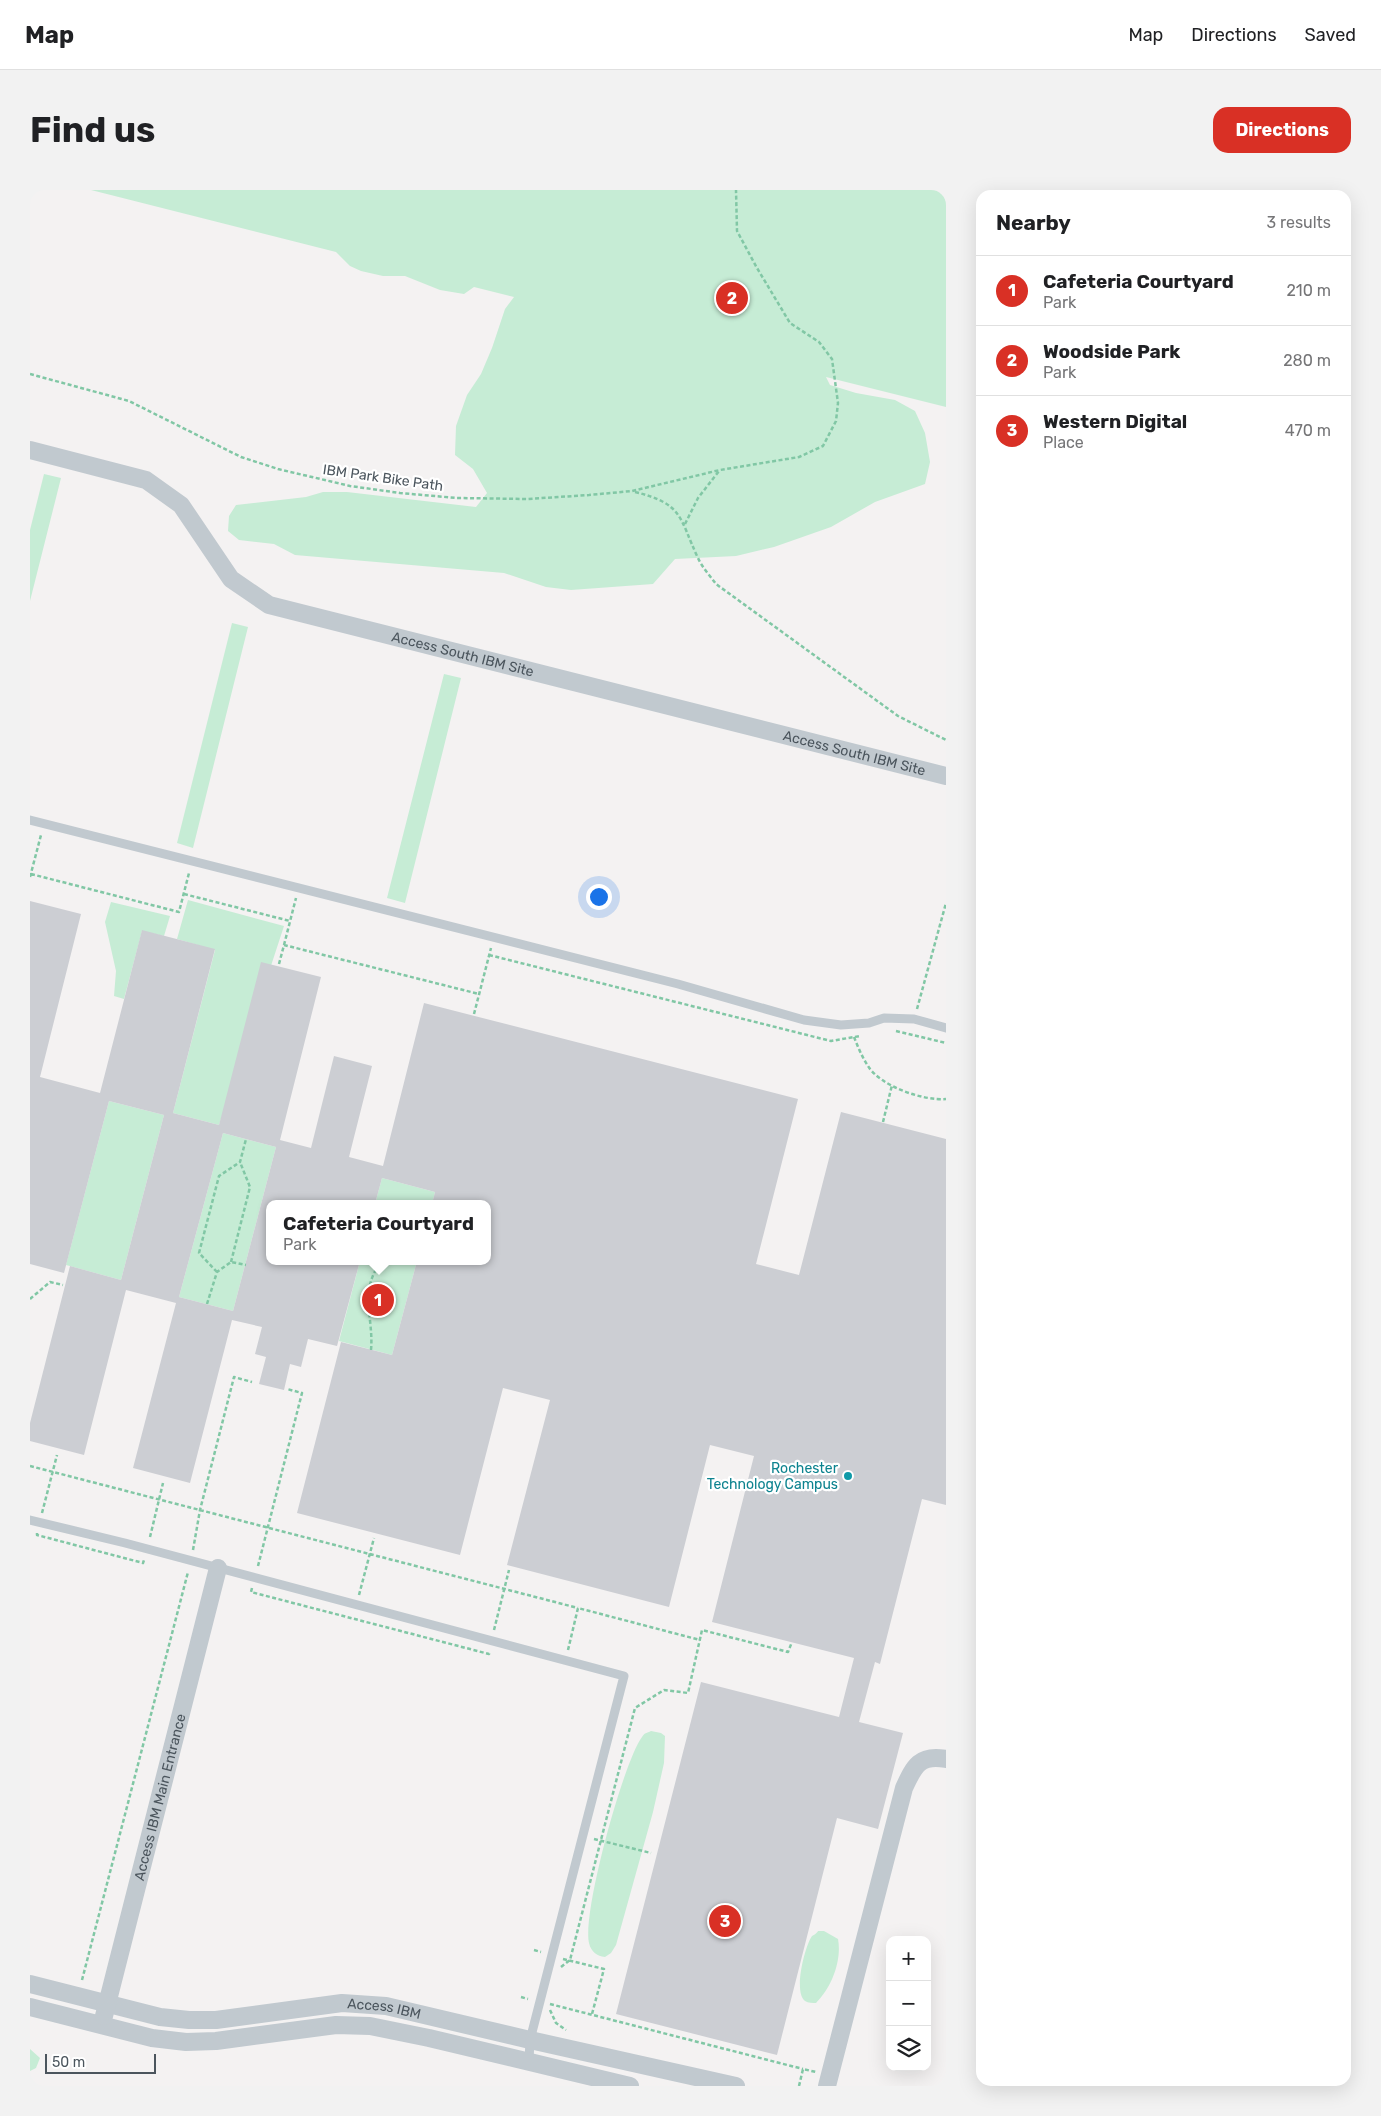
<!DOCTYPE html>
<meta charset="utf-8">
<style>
:root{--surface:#fff;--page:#f2f2f2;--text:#202124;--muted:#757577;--line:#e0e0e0;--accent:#d93025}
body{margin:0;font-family:Rubik,sans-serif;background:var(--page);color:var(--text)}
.controls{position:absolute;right:15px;bottom:15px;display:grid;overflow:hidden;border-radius:10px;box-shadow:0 5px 20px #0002}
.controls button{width:45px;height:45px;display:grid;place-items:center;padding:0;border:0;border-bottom:1px solid var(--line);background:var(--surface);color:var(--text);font:25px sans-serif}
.scale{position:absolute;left:15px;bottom:12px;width:111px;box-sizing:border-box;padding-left:5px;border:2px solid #4b555d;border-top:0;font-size:14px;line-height:18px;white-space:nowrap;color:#4b555d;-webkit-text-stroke:4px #fff;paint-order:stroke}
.you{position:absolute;left:568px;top:706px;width:18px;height:18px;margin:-12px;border:4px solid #fff;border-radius:50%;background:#1a73e8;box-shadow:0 0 0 8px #1a73e833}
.badge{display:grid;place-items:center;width:32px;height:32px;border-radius:50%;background:var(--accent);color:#fff;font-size:16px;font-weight:700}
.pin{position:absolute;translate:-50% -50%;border:2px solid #fff;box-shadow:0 1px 5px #0006}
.popup{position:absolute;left:236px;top:1010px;width:225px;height:65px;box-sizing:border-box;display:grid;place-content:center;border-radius:10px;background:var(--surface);filter:drop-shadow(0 1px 4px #0005);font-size:16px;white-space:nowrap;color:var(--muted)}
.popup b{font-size:19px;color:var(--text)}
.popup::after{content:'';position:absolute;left:50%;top:100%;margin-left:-10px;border:10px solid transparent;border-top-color:var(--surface)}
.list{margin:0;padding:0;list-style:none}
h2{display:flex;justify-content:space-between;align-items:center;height:65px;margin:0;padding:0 20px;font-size:21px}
h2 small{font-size:16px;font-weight:400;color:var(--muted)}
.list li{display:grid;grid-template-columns:32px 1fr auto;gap:15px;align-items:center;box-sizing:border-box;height:70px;padding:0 20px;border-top:1px solid var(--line)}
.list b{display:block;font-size:19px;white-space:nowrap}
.list p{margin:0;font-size:16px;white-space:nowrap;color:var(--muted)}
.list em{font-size:16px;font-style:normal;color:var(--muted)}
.icon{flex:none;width:28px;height:28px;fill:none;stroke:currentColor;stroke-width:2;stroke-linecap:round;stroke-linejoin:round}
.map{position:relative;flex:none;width:916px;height:1896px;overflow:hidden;border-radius:15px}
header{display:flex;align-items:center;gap:30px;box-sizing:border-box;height:70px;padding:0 25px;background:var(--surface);border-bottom:1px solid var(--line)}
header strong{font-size:24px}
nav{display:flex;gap:28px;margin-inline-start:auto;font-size:18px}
.intro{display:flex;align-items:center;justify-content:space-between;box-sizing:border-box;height:120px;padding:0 30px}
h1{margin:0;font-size:35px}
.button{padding:12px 22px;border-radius:15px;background:var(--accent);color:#fff;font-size:18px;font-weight:700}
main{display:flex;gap:30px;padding:0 30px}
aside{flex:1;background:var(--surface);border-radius:15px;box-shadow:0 5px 20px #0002}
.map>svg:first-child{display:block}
.green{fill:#c6ecd5}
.building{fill:#ccced3;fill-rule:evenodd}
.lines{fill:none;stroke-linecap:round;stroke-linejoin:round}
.path{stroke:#81c7a5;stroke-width:2.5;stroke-dasharray:4 2.5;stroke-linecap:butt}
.lane{stroke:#c1c9cf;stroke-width:9}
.street{stroke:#c1c9cf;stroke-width:18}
.culture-dot{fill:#0f9aa8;stroke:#fff;stroke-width:2}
.labels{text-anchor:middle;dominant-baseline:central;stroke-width:4.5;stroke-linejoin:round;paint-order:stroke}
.street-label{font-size:14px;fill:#4b555d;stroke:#fff}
.culture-label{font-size:14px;fill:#0d838f;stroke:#fff;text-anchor:end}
</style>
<header>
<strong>Map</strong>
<nav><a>Map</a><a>Directions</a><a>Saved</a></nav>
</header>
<div class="intro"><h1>Find us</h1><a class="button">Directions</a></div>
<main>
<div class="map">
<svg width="916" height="1896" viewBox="0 0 916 1896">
<rect width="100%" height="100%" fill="#f4f2f2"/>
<path class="green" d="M61,0h855v217l-120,-30 4,8 26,8 39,7 20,11 10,22 5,29 -5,22 -50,18 -44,25 -57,20 -38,9 -61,3 -22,25 -82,6 -25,-3 -42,-14 -209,-18 -21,-11 -35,-4 -11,-9 1,-15 7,-11 70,-8 17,-5h24l129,15 11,-14 -14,-24 -18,-14 1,-29 11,-31 14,-21 11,-26 13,-39 9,-12 -40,-10 -10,7 -24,-4 -35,-14h-22l-22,-5 -11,-5 -14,-14z
M14,284l17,4 -31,123v-71z
M202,433l16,4 -55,221 -16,-5z
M414,484l17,4 -56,225 -18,-5z
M158,710l96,26 -65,199 -46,-12 42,-163 -38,-11z
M81,712l59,14 -6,20 -22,-5 -18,68 -10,-3 2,-25 -11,-49z
M79,911l55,14 -43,165 -55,-15z
M193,943l53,14 -43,164 -54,-14z
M352,988l53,14 -3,12h-57z
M330,1071h57l-25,94 -53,-14z
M621,1541l10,2 4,3 -1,27 -11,49 -37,133 -5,8 -6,4c-8,-1 -14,-5 -16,-14 -7,-30 34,-180 53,-206 2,-4 5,-4 9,-6z
M788,1741h6l14,8c4,21 -6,48 -22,64 -3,0 -8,0 -11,-2 -12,-9 0,-55 7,-65 1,0 6,-4 6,-5z
M0,1859l10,9 -4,10 -6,3z"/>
<path class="building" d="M0,711l51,13 -41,163 60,16 42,-163 73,19 -42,164 46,12 42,-163 60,15 -41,163 31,8 23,-92 38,10 -23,91 34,9 41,-163 374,96 -42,165 43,11 42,-163 105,27v366l-24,-6 -42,165 -5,-2 -16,60 44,11 -25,96 -41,-11 -60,237 -161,-41 85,-332 138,35 15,-59 -142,-36 42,-166 -44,-11 -41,162 -162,-42 43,-165 -47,-12 -43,167 -163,-42 44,-171 51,13 25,-94h70v-57h-55l3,-12 -53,-14 -7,26h-106v57h91l-23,85 -29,-7 -7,28 -11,-3 -6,26 -25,-6 7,-27 -11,-3 7,-27 -30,-7 -42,163 -57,-15 43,-165 -50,-13 -42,165 -54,-14v-18l40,-157 51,14 43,-165 -55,-14 -45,172 -34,-9zM193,943l53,14 -43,164 -54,-14z"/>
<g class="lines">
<path class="path" d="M0,184l99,27 112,56 37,12 72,17 50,7 57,5 70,1 62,-4 43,-4 88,-21 79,-13 24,-11 13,-25 2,-18 -6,-44 -13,-17 -29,-19 -33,-55 -20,-37 -1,-41
M605,302c49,12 44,26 63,66 4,9 12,18 18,26l182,132 48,24
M655,334l13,-26 21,-27
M1,684l148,38 10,-39
M0,687l11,-42
M154,704l106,27
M254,755l12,-47
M459,765l326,82 16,4 29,-5
M249,774l5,-19 195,49
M887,819l29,-106
M444,824l17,-66
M866,841l50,12
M824,847c4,10 8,20 14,29 12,20 55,35 78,33
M853,932l9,-37
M383,1014l9,-2 10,1
M201,1072l19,-75 -10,-25
M187,1082l-18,-19 20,-77 21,-14 6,-23
M0,1109l20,-17 13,3
M177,1114l10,-32 14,-10 15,3
M341,1160c3,-32 -13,-60 11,-89
M0,1276l548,142
M12,1323l15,-58
M7,1343v2l106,28 1,-3
M120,1347l13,-54
M163,1360l7,-40 34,-133 18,5
M228,1376l44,-173 -15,-4
M222,1398l-1,4 238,62 1,-2
M329,1405l15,-57
M464,1440l15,-60
M538,1460l10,-42 122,32
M564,1649l57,14
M504,1760l7,2
M533,1769l41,10 -12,45
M531,1777l9,-7 65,-252 29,-18 24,3 14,-63 86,22 4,-10
M52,1790l106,-408
M491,1807l7,2
M520,1814l253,65
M520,1820l6,13 10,7
M769,1896l4,-17 13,3"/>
<path class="lane" d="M0,630l648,164 126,36 37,5 28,-2 15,-5 30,1 32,9
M0,1330l95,23 499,133 -94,364 -1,21"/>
<g class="street">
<path id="s1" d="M0,260l116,30 35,25 50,74 38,26 677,171"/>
<path id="s2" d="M0,1794l130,33 29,3h27l126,-17 44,3 144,34 206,46"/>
<path d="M0,1817l122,31 34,4 30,-1 120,-16 34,1 59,12 201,48"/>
<path id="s3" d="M74,1826l114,-448"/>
<path d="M797,1896l77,-298c10,-22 16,-34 42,-29"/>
</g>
</g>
<circle class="culture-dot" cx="818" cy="1286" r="5"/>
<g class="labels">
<g class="street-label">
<text transform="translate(353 288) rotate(8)">IBM Park Bike Path</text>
<text stroke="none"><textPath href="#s1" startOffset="498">Access South IBM Site</textPath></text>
<text stroke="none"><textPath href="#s1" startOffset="902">Access South IBM Site</textPath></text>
<text stroke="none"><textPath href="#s3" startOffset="226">Access IBM Main Entrance</textPath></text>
<text stroke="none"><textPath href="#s2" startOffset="360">Access IBM</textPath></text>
</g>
<g class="culture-label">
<text x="808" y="1278">Rochester<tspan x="808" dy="16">Technology Campus</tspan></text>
</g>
</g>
</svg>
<div class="controls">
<button>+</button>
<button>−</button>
<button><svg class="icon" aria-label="layers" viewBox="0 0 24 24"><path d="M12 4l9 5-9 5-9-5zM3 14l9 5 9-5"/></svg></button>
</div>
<div class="scale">50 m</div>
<div class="you"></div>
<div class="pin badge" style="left:348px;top:1110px">1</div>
<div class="popup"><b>Cafeteria Courtyard</b>Park</div>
<div class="pin badge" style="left:702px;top:108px">2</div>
<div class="pin badge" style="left:695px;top:1731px">3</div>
</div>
<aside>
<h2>Nearby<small>3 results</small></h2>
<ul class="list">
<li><span class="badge">1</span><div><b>Cafeteria Courtyard</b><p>Park</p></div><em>210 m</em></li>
<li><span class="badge">2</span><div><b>Woodside Park</b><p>Park</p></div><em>280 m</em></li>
<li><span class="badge">3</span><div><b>Western Digital</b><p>Place</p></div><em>470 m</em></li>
</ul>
</aside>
</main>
